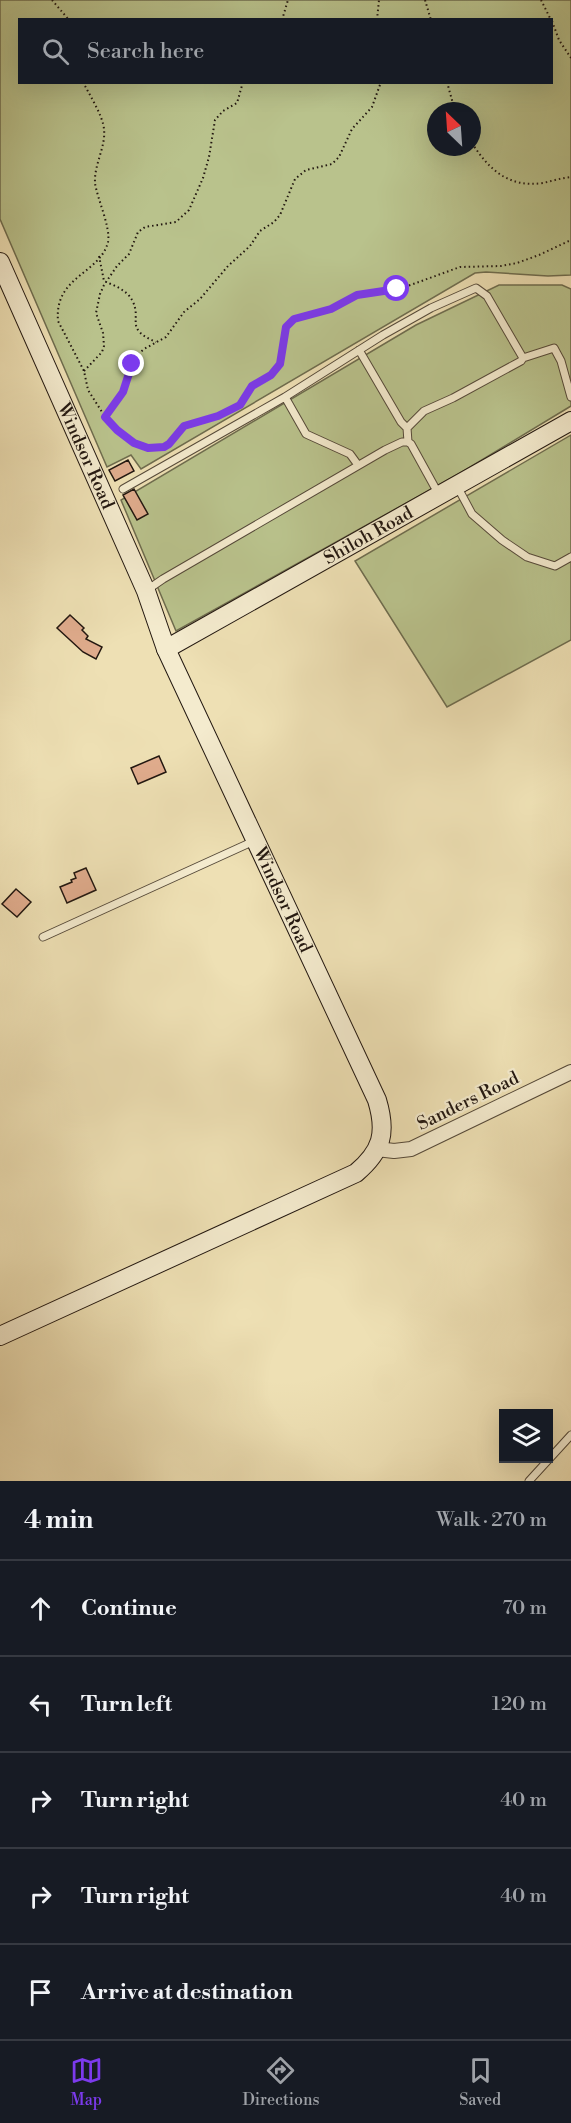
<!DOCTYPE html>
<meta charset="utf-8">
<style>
:root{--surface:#171b24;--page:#20242c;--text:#f1f3f6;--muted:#9ea1a6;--line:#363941;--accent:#7c3aed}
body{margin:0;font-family:"Libre Bodoni",serif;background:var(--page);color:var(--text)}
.controls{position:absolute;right:18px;bottom:18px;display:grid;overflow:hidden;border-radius:0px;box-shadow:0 6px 24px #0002}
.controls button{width:54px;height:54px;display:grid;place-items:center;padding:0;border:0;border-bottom:2px solid var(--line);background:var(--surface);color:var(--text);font:30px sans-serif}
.compass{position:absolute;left:427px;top:102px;width:54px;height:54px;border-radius:50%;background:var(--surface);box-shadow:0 6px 24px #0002;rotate:335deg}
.stop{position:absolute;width:18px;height:18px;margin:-14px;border:4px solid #7c3aed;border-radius:50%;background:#fff}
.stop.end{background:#7c3aed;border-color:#fff;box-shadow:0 2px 6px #0008}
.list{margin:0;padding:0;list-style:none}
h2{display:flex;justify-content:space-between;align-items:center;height:78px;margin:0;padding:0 24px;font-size:26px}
h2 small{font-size:20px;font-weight:400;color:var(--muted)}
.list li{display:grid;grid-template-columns:39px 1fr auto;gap:18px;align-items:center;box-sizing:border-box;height:96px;padding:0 24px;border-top:2px solid var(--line)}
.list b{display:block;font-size:22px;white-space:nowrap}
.list em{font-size:20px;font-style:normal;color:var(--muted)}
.icon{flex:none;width:33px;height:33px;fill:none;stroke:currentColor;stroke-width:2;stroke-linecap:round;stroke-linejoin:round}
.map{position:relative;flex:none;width:571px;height:1481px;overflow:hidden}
.search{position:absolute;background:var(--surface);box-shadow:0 6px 24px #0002;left:18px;right:18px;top:18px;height:66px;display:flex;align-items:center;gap:15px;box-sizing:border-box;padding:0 21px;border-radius:0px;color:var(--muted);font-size:22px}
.sheet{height:558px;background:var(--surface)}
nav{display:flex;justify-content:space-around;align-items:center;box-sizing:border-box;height:84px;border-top:2px solid var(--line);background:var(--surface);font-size:16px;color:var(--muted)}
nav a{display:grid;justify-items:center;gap:3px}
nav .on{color:var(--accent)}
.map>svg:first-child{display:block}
.green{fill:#b9c28c;stroke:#6e6c4e;stroke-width:1.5;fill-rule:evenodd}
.building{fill:#e0ac8d;stroke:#221710;stroke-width:1.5}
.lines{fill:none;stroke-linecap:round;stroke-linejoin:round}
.service-casing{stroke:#554939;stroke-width:9}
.minor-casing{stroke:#554939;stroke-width:16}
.secondary-casing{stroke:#221710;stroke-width:20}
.path{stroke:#221710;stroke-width:2;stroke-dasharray:1.5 3;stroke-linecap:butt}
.service{stroke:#f4ebce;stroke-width:7}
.minor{stroke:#f4ebce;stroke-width:14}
.secondary{stroke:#f4ebce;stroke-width:18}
.route{stroke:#7c3aed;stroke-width:8}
.labels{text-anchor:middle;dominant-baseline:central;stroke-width:4.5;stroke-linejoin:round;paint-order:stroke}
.street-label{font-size:18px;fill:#221710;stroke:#f4ebce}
</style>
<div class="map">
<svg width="571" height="1481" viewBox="0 0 571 1481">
<rect width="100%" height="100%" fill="#eee0b4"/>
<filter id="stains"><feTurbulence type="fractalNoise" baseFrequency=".00333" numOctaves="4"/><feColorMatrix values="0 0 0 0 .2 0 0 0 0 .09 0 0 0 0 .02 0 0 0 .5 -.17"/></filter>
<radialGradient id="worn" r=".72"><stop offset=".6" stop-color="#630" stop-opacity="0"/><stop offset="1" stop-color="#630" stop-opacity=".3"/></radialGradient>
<path class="green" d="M0,0h571v275l-23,1 -62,-4 -11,1 -334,196 -10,-14 -24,12 -107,-248zM20,20h532v62h-532zM436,111h36v36h-36z
M499,285h63l9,4v117l-109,66 -286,159 -55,-131 295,-175z
M571,435v205l-124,67 -92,-146z"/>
<path class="building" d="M128,460l6,11 -19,10 -6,-11z
M134,489l14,25 -11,6 -14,-25z
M70,615l14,13 -2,2 6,6 -2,3 16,8 -6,12 -13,-7 -26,-24z
M159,756l7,16 -28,12 -7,-16z
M86,868l10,22 -29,13 -7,-16 12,-5 -1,-2 5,-2 -2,-5z
M16,889l15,13 -14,15 -15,-13z"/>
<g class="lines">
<g class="service-casing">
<path id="service" d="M359,350l42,72 6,6
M523,358l31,-10 7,13 10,36
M358,465l-8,-11 -44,-20 -21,-37 98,-62 48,-27 45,-20 11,8 36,62 -2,3 -68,37 -29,13 -17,17 1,14
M457,486l15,28 30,26 25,17 28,9 16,-9
M123,489l162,-92
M147,590l16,-11 222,-129 17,-8h6l3,2 27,49
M43,937l211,-96
M529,1481l42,-46"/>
</g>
<g class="minor-casing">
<path id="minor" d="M377,1149l17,2 17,-2 160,-77"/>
</g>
<g class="secondary-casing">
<g id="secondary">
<path id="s1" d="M0,262l146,329 20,58 211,451c10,33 5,51 -21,73l-356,163"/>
<path id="s2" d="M166,649l405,-228"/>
</g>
</g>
<path class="path" d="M52,0l17,20
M425,0l6,20
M541,0l10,20
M282,20l6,-20
M377,20l2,-20
M552,21l7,19 12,18
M83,82c6,12 20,34 21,47 2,18 -10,35 -9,54 2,15 16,45 13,59 -8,32 -54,34 -50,79l26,50 4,19 14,22 15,18 16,13 15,5h9l12,-4 10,-13 10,-7 20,-5 21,-8 10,-6 12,-19 19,-11 10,-11 5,-37 8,-8 32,-8 31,-16 48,-8 55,-20 41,-1 16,-3 22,-8 32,-15
M447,82l8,29
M472,143c17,27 37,45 71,40 9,-2 18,-5 28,-6
M99,256l5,25c9,4 23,9 28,19 11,20 -9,28 24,42
M84,371l18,-19 2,-6 -1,-13 -7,-20 4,-19 4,-9 13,-19 12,-12 9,-22 7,-5 31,-5 13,-12 14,-32 6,-21 6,-37 8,-9 14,-8 6,-21
M105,417l18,-25 9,-28 4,-8 8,-7 22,-12 18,-25 16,-13 28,-33 22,-20 10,-15 14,-9 6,-7 15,-36 11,-9 26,-6 7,-7 13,-28 20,-22 9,-25"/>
<use href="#service" class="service"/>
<use href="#minor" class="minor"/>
<use href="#secondary" class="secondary"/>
</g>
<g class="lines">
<path class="route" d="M132,364l-9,28 -18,25 12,13 17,13 14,5 16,-1 5,-3 15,-18 34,-10 22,-11 12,-19 19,-11 9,-11 6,-37 8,-8 37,-10 26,-14 40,-6"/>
</g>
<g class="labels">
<g class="street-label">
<text stroke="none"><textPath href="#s1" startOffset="212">Windsor Road</textPath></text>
<text stroke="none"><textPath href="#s2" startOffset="232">Shiloh Road</textPath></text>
<text stroke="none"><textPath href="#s1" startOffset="698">Windsor Road</textPath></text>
<text transform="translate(468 1101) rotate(-26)">Sanders Road</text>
</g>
</g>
<rect width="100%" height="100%" filter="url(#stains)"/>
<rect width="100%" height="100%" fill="url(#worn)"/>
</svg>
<div class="controls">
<button><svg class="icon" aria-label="layers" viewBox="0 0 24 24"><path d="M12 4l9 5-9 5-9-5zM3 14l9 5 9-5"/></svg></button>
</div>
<svg class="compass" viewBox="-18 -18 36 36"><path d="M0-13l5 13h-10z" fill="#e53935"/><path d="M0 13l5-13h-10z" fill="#9ea1a6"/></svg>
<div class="stop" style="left:397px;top:289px"></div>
<div class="stop end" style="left:132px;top:364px"></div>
<div class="search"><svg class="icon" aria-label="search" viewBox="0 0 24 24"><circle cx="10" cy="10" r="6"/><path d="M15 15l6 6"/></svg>Search here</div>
</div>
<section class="sheet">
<h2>4 min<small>Walk · 270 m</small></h2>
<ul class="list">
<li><svg class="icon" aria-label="ahead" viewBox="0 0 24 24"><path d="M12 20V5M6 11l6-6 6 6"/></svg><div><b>Continue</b></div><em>70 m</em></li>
<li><svg class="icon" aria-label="left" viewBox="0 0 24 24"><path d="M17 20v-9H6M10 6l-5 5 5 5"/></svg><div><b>Turn left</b></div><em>120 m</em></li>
<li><svg class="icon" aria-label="right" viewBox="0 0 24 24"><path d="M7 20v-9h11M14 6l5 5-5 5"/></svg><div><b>Turn right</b></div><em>40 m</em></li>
<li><svg class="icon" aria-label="right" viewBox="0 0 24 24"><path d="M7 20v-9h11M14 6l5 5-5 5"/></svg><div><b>Turn right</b></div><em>40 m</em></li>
<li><svg class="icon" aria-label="arrive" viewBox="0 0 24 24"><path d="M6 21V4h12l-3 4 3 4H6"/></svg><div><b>Arrive at destination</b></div></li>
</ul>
</section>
<nav>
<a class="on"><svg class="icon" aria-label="map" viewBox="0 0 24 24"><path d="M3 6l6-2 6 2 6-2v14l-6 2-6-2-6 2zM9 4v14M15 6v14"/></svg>Map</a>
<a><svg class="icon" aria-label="directions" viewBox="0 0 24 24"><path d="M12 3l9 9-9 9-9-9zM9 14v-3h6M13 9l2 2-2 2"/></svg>Directions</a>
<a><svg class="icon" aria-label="saved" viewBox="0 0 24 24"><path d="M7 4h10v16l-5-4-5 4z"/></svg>Saved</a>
</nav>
